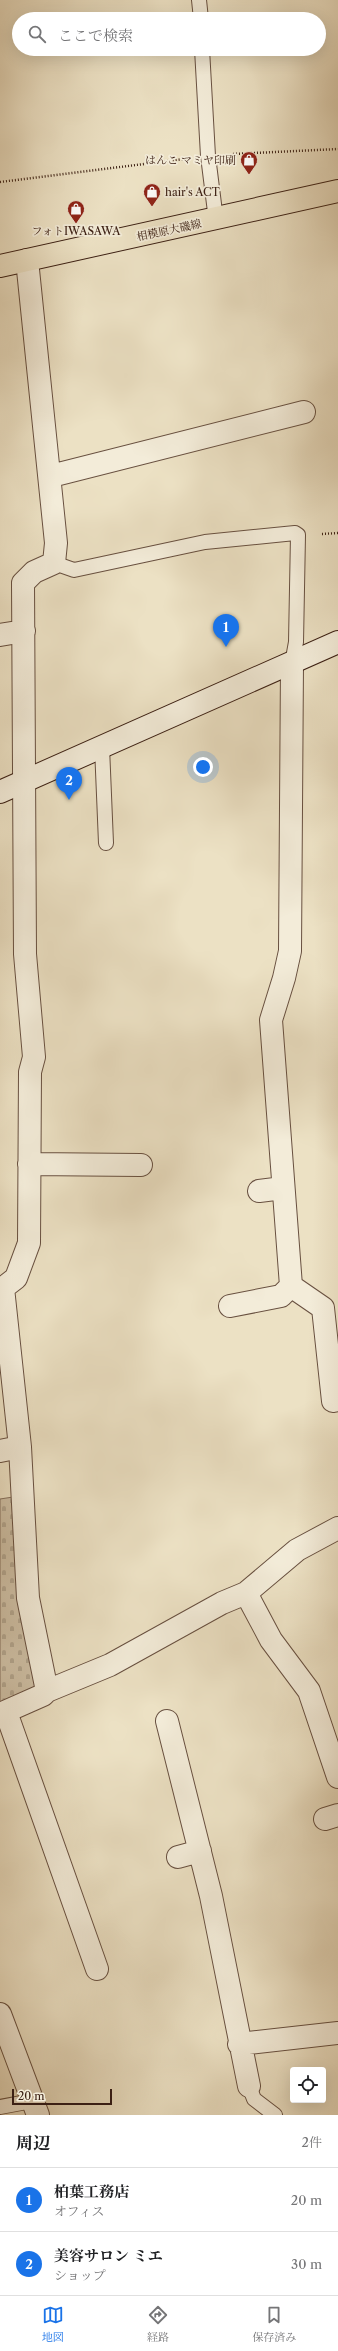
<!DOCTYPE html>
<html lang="ja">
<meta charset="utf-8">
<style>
:root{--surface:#fff;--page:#f2f2f2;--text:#202124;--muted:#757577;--line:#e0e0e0;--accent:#1a73e8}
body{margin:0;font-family:"Libre Caslon Text","Noto Serif JP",serif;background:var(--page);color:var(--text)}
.controls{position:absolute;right:12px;bottom:12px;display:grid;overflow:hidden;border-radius:4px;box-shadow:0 4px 16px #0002}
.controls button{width:36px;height:36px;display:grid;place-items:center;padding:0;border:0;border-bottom:1px solid var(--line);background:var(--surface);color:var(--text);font:20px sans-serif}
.scale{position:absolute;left:12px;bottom:10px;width:100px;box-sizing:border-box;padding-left:4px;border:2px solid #3c2014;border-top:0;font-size:11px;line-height:14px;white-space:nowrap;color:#3c2014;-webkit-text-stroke:3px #f3ecd9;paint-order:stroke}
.you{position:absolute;left:203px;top:767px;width:14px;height:14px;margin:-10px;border:3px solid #fff;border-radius:50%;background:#1a73e8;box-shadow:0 0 0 6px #1a73e833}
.badge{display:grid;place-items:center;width:26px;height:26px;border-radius:50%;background:var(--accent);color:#fff;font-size:13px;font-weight:700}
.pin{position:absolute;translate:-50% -33px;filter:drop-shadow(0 1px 2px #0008)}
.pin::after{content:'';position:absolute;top:21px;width:14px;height:12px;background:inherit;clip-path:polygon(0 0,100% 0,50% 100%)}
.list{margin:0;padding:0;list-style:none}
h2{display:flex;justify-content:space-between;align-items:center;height:52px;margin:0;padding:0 16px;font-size:17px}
h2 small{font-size:13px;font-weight:400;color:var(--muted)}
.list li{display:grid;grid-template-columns:26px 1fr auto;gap:12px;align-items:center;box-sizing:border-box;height:64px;padding:0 16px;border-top:1px solid var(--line)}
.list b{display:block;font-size:15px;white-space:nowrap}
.list p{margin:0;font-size:13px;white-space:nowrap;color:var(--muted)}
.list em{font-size:13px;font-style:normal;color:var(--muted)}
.icon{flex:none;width:22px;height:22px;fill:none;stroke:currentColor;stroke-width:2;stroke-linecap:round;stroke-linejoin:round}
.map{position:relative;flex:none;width:338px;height:2115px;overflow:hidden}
.search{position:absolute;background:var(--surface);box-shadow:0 4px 16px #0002;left:12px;right:12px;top:12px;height:44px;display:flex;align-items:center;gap:10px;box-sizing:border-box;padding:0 14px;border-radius:22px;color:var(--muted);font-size:15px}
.sheet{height:180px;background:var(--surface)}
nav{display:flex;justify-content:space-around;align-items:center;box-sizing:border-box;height:56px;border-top:1px solid var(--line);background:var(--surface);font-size:11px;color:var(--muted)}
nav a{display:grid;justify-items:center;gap:2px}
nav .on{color:var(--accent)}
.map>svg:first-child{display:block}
.cemetery{fill:url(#cemetery-stones);stroke:#85705d}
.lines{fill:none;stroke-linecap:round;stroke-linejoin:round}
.lane-casing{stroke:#685040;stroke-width:16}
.street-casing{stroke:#685040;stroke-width:24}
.secondary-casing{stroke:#3c2014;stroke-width:24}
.primary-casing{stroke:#3c2014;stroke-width:24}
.path{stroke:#3c2014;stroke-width:2.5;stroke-dasharray:1 2;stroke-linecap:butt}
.lane{stroke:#f3ecd9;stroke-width:14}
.street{stroke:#f3ecd9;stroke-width:22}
.secondary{stroke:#f3ecd9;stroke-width:22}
.primary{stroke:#ece1c4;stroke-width:22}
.labels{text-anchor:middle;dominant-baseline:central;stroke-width:3.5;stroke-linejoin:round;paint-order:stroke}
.poi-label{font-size:11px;fill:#3c2014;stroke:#f3ecd9;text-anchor:end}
.street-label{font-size:11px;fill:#3c2014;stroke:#f3ecd9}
</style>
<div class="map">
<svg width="338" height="2115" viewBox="0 0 338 2115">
<defs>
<pattern id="cemetery-stones" width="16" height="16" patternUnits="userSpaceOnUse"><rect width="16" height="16" fill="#cec0a6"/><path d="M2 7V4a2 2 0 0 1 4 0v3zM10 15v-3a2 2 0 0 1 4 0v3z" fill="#b2a58e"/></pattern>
</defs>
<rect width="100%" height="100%" fill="#ece1c4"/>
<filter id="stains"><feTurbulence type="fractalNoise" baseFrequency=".005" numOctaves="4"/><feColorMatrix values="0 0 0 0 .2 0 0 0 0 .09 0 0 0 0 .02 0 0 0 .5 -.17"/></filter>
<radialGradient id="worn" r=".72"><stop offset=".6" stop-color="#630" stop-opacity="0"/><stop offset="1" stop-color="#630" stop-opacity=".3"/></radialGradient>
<path class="cemetery" d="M13,1497l29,192 -42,22v-212z"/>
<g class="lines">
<g class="lane-casing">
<path id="lane" d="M199,0l2,19
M202,49l6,107 8,64
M54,563l20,7 131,-28 90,-9 3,2 -2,107 -4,22
M102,747l4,96
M249,2086l5,13 21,16
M0,2107l32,-6"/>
</g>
<g class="street-casing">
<path id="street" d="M51,476l253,-64
M0,635l24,-4
M292,664l-2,287 -6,27 -13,42 20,266 32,22 10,93 5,-1
M29,1164l112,1
M259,1191l24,-3
M0,1288h3l13,-10 13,-35 1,-171 4,-15 -9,-103 -2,-371 11,-11 20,-9 2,-20 -29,-283
M3,1288l17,159 8,151 19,93
M230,1306l51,-10 10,-10
M0,1451l20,-4
M246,1593l25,47 38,51 29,86
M6,1712l91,257
M0,1714l43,-19 4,-4 63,-26 112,-62 24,-10 51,-43 41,-22
M167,1721l44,175 38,190
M325,1819l13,-4
M178,1857l22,-6
M0,2014l38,101
M239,2044l99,-11"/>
</g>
<g class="secondary-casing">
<path id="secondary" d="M0,792l338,-150"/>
</g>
<g class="primary-casing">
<path id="primary" d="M0,266l338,-75"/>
</g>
<path class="path" d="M233,154l105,-5
M0,182l184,-23
M322,534l16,-1"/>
<use href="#lane" class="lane"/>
<use href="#street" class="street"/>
<use href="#secondary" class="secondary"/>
<use href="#primary" class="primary"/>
</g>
<defs>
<g id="shop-pin" transform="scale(0.9)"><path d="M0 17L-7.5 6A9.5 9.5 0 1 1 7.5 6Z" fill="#8f2418" stroke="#f3ecd9"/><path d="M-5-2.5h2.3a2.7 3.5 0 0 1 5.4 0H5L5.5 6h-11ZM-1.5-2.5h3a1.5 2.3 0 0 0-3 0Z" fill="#fff"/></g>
</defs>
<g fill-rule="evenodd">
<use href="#shop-pin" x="249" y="160"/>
<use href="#shop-pin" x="152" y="192"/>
<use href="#shop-pin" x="76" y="209"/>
</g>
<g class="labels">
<g class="poi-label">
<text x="236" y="160">はんこ マミヤ印刷</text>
<text x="165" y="192" text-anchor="start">hair's ACT</text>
<text x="76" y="231" text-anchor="middle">フォトIWASAWA</text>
</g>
<g class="street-label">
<text transform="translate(169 230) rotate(-12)">相模原大磯線</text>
</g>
</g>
<rect width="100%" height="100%" filter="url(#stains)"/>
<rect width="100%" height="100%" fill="url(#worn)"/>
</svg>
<div class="controls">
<button><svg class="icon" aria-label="locate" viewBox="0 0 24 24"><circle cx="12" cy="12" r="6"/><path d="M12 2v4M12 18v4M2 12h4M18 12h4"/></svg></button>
</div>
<div class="scale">20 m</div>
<div class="you"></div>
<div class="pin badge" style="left:226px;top:647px">1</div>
<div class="pin badge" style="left:69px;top:800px">2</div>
<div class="search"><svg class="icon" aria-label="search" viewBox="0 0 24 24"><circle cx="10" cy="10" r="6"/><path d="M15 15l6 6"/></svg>ここで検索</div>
</div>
<section class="sheet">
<h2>周辺<small>2件</small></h2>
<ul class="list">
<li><span class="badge">1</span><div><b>柏葉工務店</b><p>オフィス</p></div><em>20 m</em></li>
<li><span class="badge">2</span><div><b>美容サロン ミエ</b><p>ショップ</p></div><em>30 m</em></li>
</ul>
</section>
<nav>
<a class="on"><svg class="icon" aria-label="map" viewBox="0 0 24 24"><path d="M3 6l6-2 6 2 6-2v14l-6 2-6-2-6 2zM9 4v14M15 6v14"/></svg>地図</a>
<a><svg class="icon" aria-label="directions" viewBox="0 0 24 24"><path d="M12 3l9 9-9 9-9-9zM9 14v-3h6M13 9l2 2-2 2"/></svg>経路</a>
<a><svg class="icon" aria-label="saved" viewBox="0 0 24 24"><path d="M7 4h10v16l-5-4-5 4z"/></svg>保存済み</a>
</nav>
